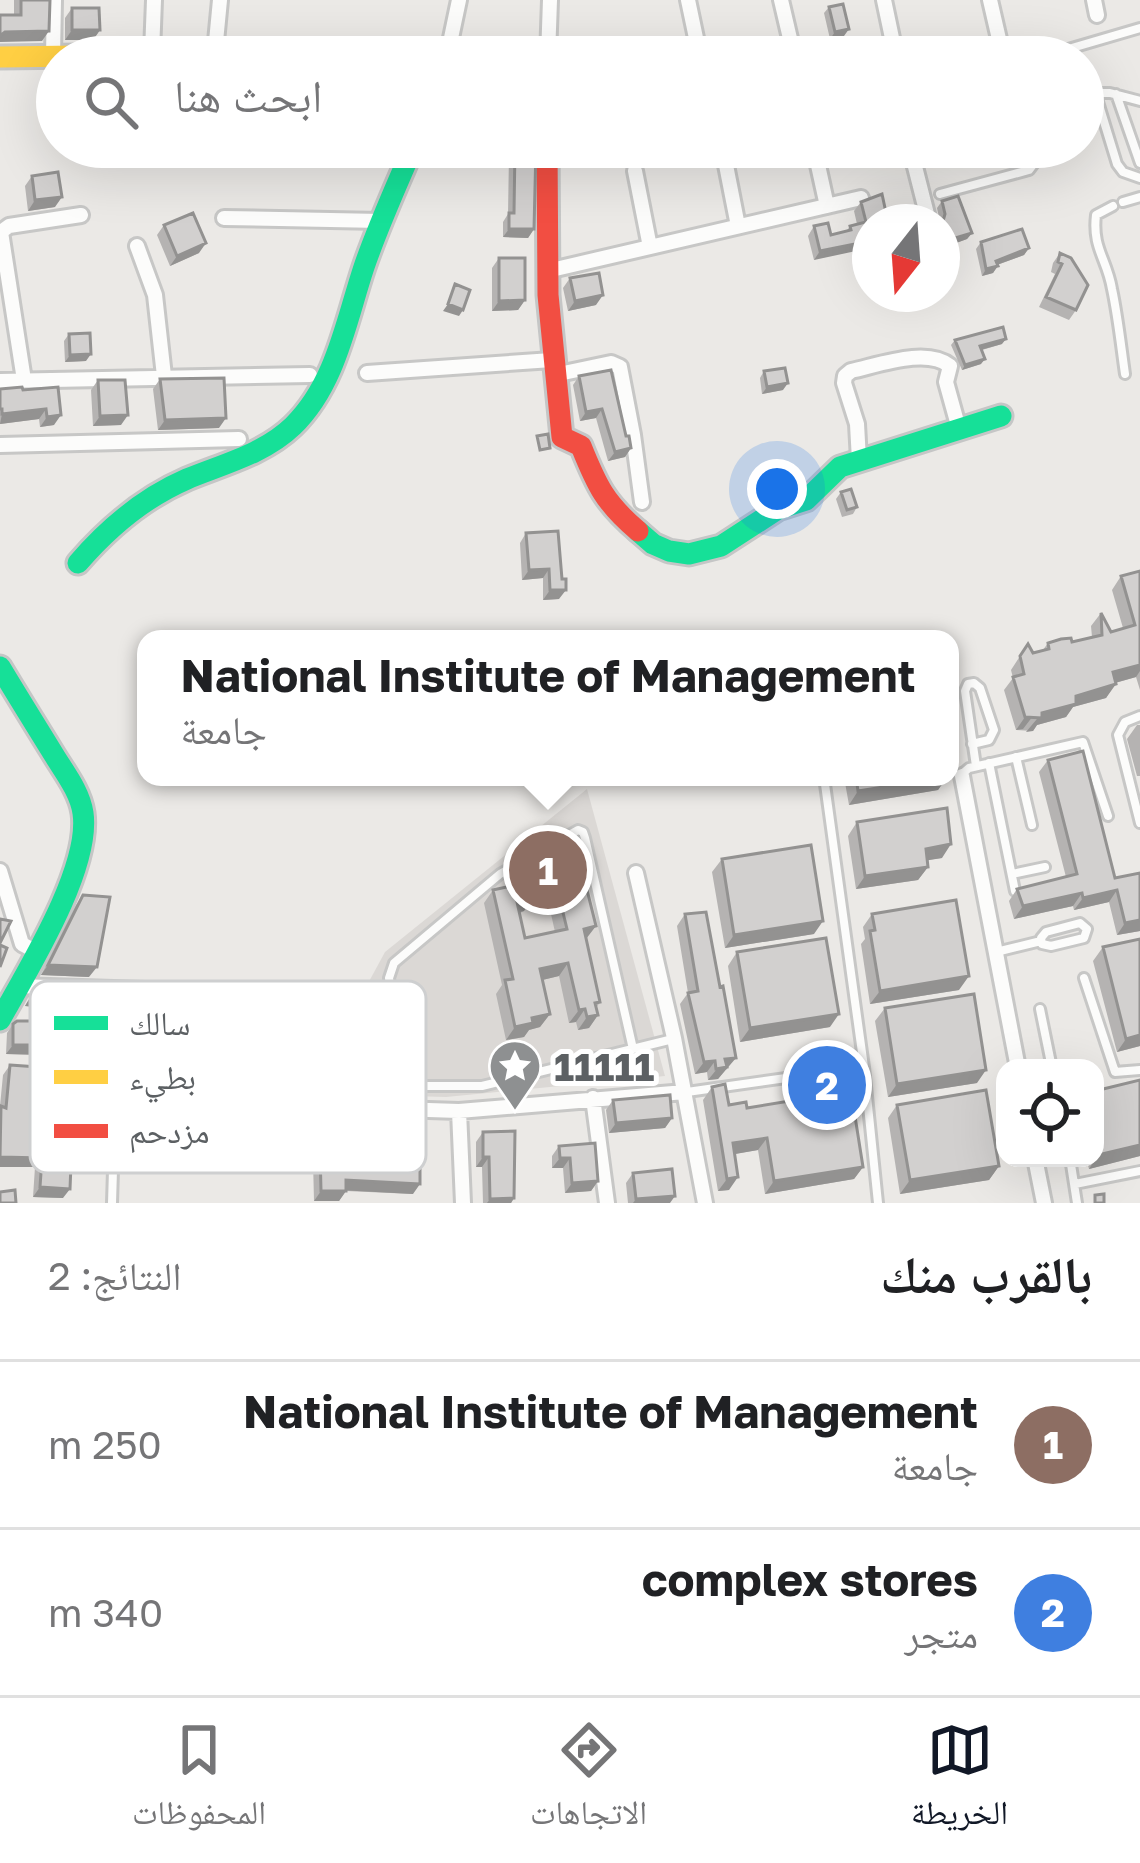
<!DOCTYPE html>
<html lang="ar">
<meta charset="utf-8">
<style>
:root{--surface:#fff;--page:#f6f6f6;--text:#202124;--muted:#757577;--line:#e0e0e0;--accent:#111827}
body{margin:0;font-family:"Golos Text","Noto Naskh Arabic",sans-serif;background:var(--page);color:var(--text);direction:rtl}
.controls{position:absolute;right:36px;bottom:36px;display:grid;overflow:hidden;border-radius:24px;box-shadow:0 12px 48px #0002}
.controls button{width:108px;height:108px;display:grid;place-items:center;padding:0;border:0;border-bottom:3px solid var(--line);background:var(--surface);color:var(--text);font:60px sans-serif}
.compass{position:absolute;left:852px;top:204px;width:108px;height:108px;border-radius:50%;background:var(--surface);box-shadow:0 12px 48px #0002;rotate:197deg}
.you{position:absolute;left:777px;top:489px;width:42px;height:42px;margin:-30px;border:9px solid #fff;border-radius:50%;background:#1a73e8;box-shadow:0 0 0 18px #1a73e833}
.badge{display:grid;place-items:center;width:78px;height:78px;border-radius:50%;background:var(--accent);color:#fff;font-size:39px;font-weight:700}
.pin{position:absolute;translate:-50% -50%;border:6px solid #fff;box-shadow:0 3px 12px #0006}
.popup{position:absolute;left:137px;top:630px;width:822px;height:156px;box-sizing:border-box;display:grid;place-content:center;border-radius:24px;background:var(--surface);filter:drop-shadow(0 3px 9px #0005);font-size:39px;white-space:nowrap;color:var(--muted)}
.popup b{font-size:45px;color:var(--text)}
.popup::after{content:'';position:absolute;left:50%;top:100%;margin-left:-24px;border:24px solid transparent;border-top-color:var(--surface)}
.list{margin:0;padding:0;list-style:none}
h2{display:flex;justify-content:space-between;align-items:center;height:156px;margin:0;padding:0 48px;font-size:51px}
h2 small{font-size:39px;font-weight:400;color:var(--muted)}
.list li{display:grid;grid-template-columns:78px 1fr auto;gap:36px;align-items:center;box-sizing:border-box;height:168px;padding:0 48px;border-top:3px solid var(--line)}
.list b{display:block;font-size:45px;white-space:nowrap}
.list p{margin:0;font-size:39px;white-space:nowrap;color:var(--muted)}
.list em{font-size:39px;font-style:normal;color:var(--muted)}
.icon{flex:none;width:66px;height:66px;fill:none;stroke:currentColor;stroke-width:2;stroke-linecap:round;stroke-linejoin:round}
.map{position:relative;flex:none;width:1140px;height:1203px;overflow:hidden;direction:ltr}
.search{position:absolute;background:var(--surface);box-shadow:0 12px 48px #0002;left:36px;right:36px;top:36px;height:132px;display:flex;align-items:center;gap:30px;box-sizing:border-box;padding:0 42px;border-radius:66px;color:var(--muted);font-size:45px}
.sheet{height:492px;background:var(--surface)}
nav{display:flex;justify-content:space-around;align-items:center;box-sizing:border-box;height:168px;border-top:3px solid var(--line);background:var(--surface);font-size:33px;color:var(--muted)}
nav a{display:grid;justify-items:center;gap:6px}
nav .on{color:var(--accent)}
.map>svg:first-child{display:block}
.education{fill:#dbd8d5}
.lines{fill:none;stroke-linecap:round;stroke-linejoin:round}
.lane-casing{stroke:#c7c7c6;stroke-width:14}
.street-casing{stroke:#c7c7c6;stroke-width:20}
.fast-casing{stroke:#c5c6c6;stroke-width:27}
.slow-casing{stroke:#c5c6c6;stroke-width:27}
.jam-casing{stroke:#c5c6c6;stroke-width:27}
.lane{stroke:#fcfcfb;stroke-width:8}
.street{stroke:#fcfcfb;stroke-width:14}
.fast{stroke:#16e098;stroke-width:21}
.slow{stroke:#ffcf43;stroke-width:21}
.jam{stroke:#f24e42;stroke-width:21}
.wall{fill:#b5b3b2}
.shaded-wall{fill:#939291}
.building{fill:#d2d0cf;stroke:#939291;stroke-width:3}
.labels{text-anchor:middle;dominant-baseline:central;stroke-width:10;stroke-linejoin:round;paint-order:stroke}
.poi-label{font-size:39px;font-weight:bold;fill:#5c6063;stroke:#fff;text-anchor:start}
.key{fill:#fff;stroke:#cecfd0;stroke-width:3}
.key-label{font-size:33px;fill:#5c6063}
</style>
<div class="map">
<svg width="1140" height="1203" viewBox="0 0 1140 1203">
<rect width="100%" height="100%" fill="#ebe9e6"/>
<path class="education" d="M587,789l78,287 -219,21 -71,-2 -54,-10 6,-26 58,-107z"/>
<g class="lines">
<g class="lane-casing">
<path id="lane" d="M1041,57l99,-29
M1095,92l22,72 6,8 17,6
M1083,93h27l30,8
M1116,94l24,69
M940,194l89,-24 9,-12 -1,-11
M1123,202l17,-5
M1113,206l-17,9c-4,33 11,44 16,74 6,28 9,57 13,85
M1140,716l-15,6 -7,13 22,88
M972,744l17,-4 5,-10 -14,-42 -6,-5 -6,1 -3,7 11,75
M1016,757l16,68
M989,763l26,128
M962,774l7,-6 114,-26 25,74
M824,777l40,290 14,136
M1012,874l33,-7
M1080,923l7,6 -3,9 -33,8 -9,-2 -1,-6 5,-6z
M996,952l45,-11
M1084,978l31,94 25,-2
M1040,1009l12,59
M340,1075l63,11h79l191,-47
M403,1086l-14,-108 5,-15 106,-89 78,-44 5,2 2,6 48,211
M687,1092l177,-25
M1070,1158l7,45
M1075,1184l65,-13
M112,1203l2,-66"/>
</g>
<g class="street-casing">
<path id="street" d="M688,0l12,57
M781,0l11,47
M884,0l12,57
M990,0l12,52
M1094,0l3,15
M215,52l5,-52
M152,53l2,-53
M53,56l1,-56
M447,57l12,-57
M548,57l2,-57
M814,147l13,59
M910,147l19,75
M725,160l13,66
M635,171l15,76
M224,218l157,3
M137,246l18,49 9,81
M547,271l314,-73
M367,373l185,-13
M554,375l57,-12 9,4 13,68 9,67
M24,380l-23,-148 8,-6 72,-11
M0,381l310,-6
M0,445l239,-6
M859,460l-2,-36 -13,-41 1,-7 6,-5c28,-6 76,-24 99,-5l-4,16 13,47
M962,776l56,292
M0,871l22,73 13,7
M636,873l38,165 31,165
M18,986l127,4 51,24
M284,1095l114,14 61,2 226,-19
M593,1098l14,105
M459,1111l4,92
M1035,1158l9,45"/>
</g>
<g class="fast-casing">
<path id="fast" d="M638,531l15,13 16,7 20,3 32,-8 57,-37 28,-9 34,-33 161,-51
M78,563c31,-36 65,-65 109,-84 36,-15 77,-25 106,-53 43,-42 53,-105 71,-159 14,-41 32,-80 49,-120
M0,667c18,30 36,59 54,88 11,18 26,37 29,58 8,56 -56,158 -83,207"/>
</g>
<g class="slow-casing">
<path id="slow" d="M0,57l548,-7"/>
</g>
<g class="jam-casing">
<path id="jam" d="M547,147l1,148 14,142 19,9c16,40 24,57 57,85"/>
</g>
<use href="#lane" class="lane"/>
<use href="#street" class="street"/>
<use href="#fast" class="fast"/>
<use href="#slow" class="slow"/>
<use href="#jam" class="jam"/>
</g>
<path class="wall" d="M14,0h36l-8,41 -28,-26z
M829,7l15,29 -14,3 -6,-26z
M72,8l28,22 -7,10h-28v-22z
M514,147h22l-2,82 -6,9 -25,-1v-15l5,-8 1,-60z
M32,176l23,31 -27,4 -3,-25z
M942,201l30,32 -5,6 -19,7 -6,-11v-13h-2l-3,-14z
M861,202l27,20 -74,38 -6,-24 6,-10 17,9 15,-3 4,-6 7,-2 -3,-13z
M164,225l35,28 -29,13 -13,-31z
M981,242l48,6 -5,7 -27,10 -4,8 -11,3 -6,-27z
M1060,253l16,57 -7,10 -30,-13 16,-33 -4,-2 2,-9z
M499,258l26,42 -7,10 -26,1v-43z
M570,278l26,27 -28,6 -5,-23z
M69,334l17,27 -21,1 -1,-21z
M955,340l47,4 -20,6 -1,14 -19,6 -11,-25z
M764,371l19,19 -21,4 -2,-16z
M579,376l47,60 5,12 -6,9 -17,4 -12,-43 -16,3 -7,-36z
M160,379l59,49 -61,2 -5,-41z
M98,380l23,45 -28,1 -2,-36z
M58,387l-4,38 -14,2 -1,-8 -39,5v-35l23,1z
M841,492l16,15 -4,7 -11,3 -6,-18z
M558,531l1,68 -16,1v-22l-21,2 -2,-37 6,-10z
M1140,571v119l-4,-13 -21,6 -9,15 -33,9 -7,10 -29,8 -4,6 -17,-1 -12,-40 9,-12 -2,-8 17,-26 5,9 10,-3 5,-7 24,-1 20,-5 -1,-11 10,-13 10,19 12,-4 -11,-38 9,-14z
M1137,725h3v51h-3l-10,-37z
M1048,760l67,118 25,53 -23,4 -8,-33 -35,8 -1,-4 -59,13 -5,-18 8,-12 49,-12 -27,-105z
M734,777h18l-7,8z
M844,777h103l-9,13 -89,15z
M857,822l85,36 -15,2 1,7 -10,13 -62,9 -8,-53z
M722,859l92,75 -89,14 -13,-76z
M493,890l31,21 -4,2 5,25 30,-6 -6,-27 9,-13 28,47 14,63 -4,6 2,7 -9,13 -11,2 -2,-8 -7,1 -10,-47 -17,4 8,34 -10,13 -11,3 -5,7 -18,3 -10,-46 6,-9 -18,-82z
M83,895l6,82 -48,-2 35,-70z
M685,914l42,155 -2,1 -7,9 -10,1 -1,-8 -12,2 -15,-70 8,-11 -11,-67z
M872,914l87,76 -89,14 -9,-60 4,-5 -2,-12z
M1140,939v107l-23,6 -24,-91 10,-14z
M737,952l93,75 -90,15 -12,-76z
M36,988l102,43 -7,10 -31,2 -10,12 -5,-4 -5,6 -11,-10 -5,7 -12,-9 -7,10 -39,-1 1,-21 6,-9 44,-3 4,-6 8,-5 -44,-4z
M885,1008l92,75 -89,14 -13,-76z
M10,1065l69,44 24,32 -31,-1 -3,4 -7,-1 1,55 -30,-1 2,-30h-35v-61l3,-31z
M1140,1080v76l-51,13 -3,-11h9v-67z
M712,1087l17,18 18,3 116,59 -9,12 -89,15 -7,-44 -24,4 -5,36 -11,1 -15,-91z
M613,1100l59,18 -7,10 -56,5 -3,-23z
M897,1105l102,61 -10,14 -89,14 -12,-76z
M319,1110l94,84 -67,-3 -7,10h-25l-2,-81z
M483,1132l31,66 -3,5h-28l-1,-36h-6v-25z
M559,1146l39,35 -7,10 -26,2 -2,-25h-11v-12z
M633,1173l37,30h-42l-2,-20z"/>
<path class="shaded-wall" d="M849,29l-5,7 -14,3 5,-7z
M72,30h28l-7,10h-28z
M49,31l-7,10 -42,1v-6l5,-4z
M62,197l-7,10 -27,4 7,-11z
M509,229h25l-6,9 -25,-1z
M972,233l-5,6 -19,7 4,-7z
M870,241v7l-56,12 6,-9z
M206,243l-7,10 -29,13 7,-10z
M1029,248l-5,7 -33,12 5,-6z
M998,266l-5,7 -11,3 4,-7z
M603,295l-7,10 -28,6 7,-10z
M525,300l-7,10 -26,1 7,-10z
M448,304l15,6 -4,6 -16,-5z
M1006,339l-4,5 -25,7 3,-5z
M91,354l-5,7 -21,1 5,-7z
M985,359l-4,5 -19,6 3,-5z
M788,383l-5,7 -21,4 5,-7z
M46,409l-7,10 -39,5 2,-10z
M602,409l-6,9 -16,3 6,-9z
M61,415l-7,10 -14,2 7,-10z
M128,415l-7,10 -28,1 7,-10z
M226,418l-7,10 -61,2 7,-10z
M631,448l-6,9 -17,4 7,-9z
M549,569l-6,9 -21,2 7,-10z
M550,590h16l-7,9 -16,1z
M1140,665v6l-4,6 -32,9 9,-14z
M1116,684l-10,14 -33,9 -7,10 -29,8 -4,6 -7,1 16,-19 34,-17z
M1033,716l-10,13 -7,1 9,-13z
M947,777l-9,13 -89,15 9,-14z
M951,844l-9,14 -25,4 9,-13z
M928,867l-10,13 -62,9 9,-13z
M1117,890l-8,12 -35,8 9,-12z
M1082,893l-9,13 -59,13 9,-13z
M533,898l-9,13 -16,4 9,-13z
M1140,920v11l-23,4 8,-12z
M823,921l-9,13 -89,14 9,-13z
M596,926l-10,13 -2,-10z
M568,963l-9,13 -29,7 10,-14z
M48,965l49,2 -8,10 -48,-2z
M969,976l-10,14 -89,14 10,-13z
M31,996l53,5 -7,10 -52,-5z
M585,1009l-9,13 -7,1 10,-13z
M550,1014l-10,13 -11,3 -5,7 -18,3 9,-13 17,-9z
M839,1014l-9,13 -90,15 10,-14z
M598,1015l-9,13 -11,2 9,-13z
M138,1031l-7,10 -31,2 -10,12 17,-22z
M1140,1035v11l-23,6 9,-13z
M13,1045h39l-7,10 -39,-1z
M736,1058l-18,21 -10,1 17,-21z
M715,1061l-8,11 -12,2 9,-12z
M986,1070l-9,13 -89,14 9,-13z
M672,1118l-7,10 -56,5 7,-10z
M77,1130l33,1 -7,10 -31,-1 -3,4 -14,-1 7,-10z
M767,1138l-9,12 -34,6 9,-13z
M1140,1145v11l-51,13 9,-14z
M0,1157l42,1 -7,9h-35z
M483,1157h6l-7,10h-6z
M560,1158h10l-7,10h-11z
M999,1166l-10,14 -89,14 10,-14z
M863,1167l-9,12 -89,15 9,-13z
M738,1177l-9,13 -11,1 9,-12z
M346,1180l74,4 -7,10 -74,-4z
M598,1181l-7,10 -26,2 7,-10z
M40,1187l30,2 -7,9 -30,-1z
M321,1191h25l-7,10h-25z
M675,1196l-5,7h-37l3,-4z
M514,1198l-3,5h-24l3,-4z"/>
<path class="building" d="M21,0h29l-1,31 -44,1 -5,4v-21h21z
M843,4l6,25 -14,3 -6,-25z
M72,8h27l1,22h-28z
M515,147h21l-2,82h-25v-16h5z
M58,172l4,25 -27,3 -3,-24z
M882,194l6,28h-18v19l-50,10 -6,-25 14,-3 3,12 20,-5 -1,-4 16,-4 -5,-20z
M958,196l14,37 -20,6 -9,-18 2,-7 -3,-13z
M193,213l13,30 -29,13 -13,-31z
M1022,229l7,19 -33,13 2,5 -12,3 -5,-27z
M1060,253l11,5 17,27 -12,25 -30,-13 16,-33 -4,-2z
M499,258h26v42l-26,1z
M599,273l4,22 -28,6 -5,-23z
M455,284l15,6 -7,20 -15,-6z
M1003,327l3,12 -26,7 5,13 -20,6 -10,-25z
M90,333l1,21 -21,1 -1,-21z
M785,368l3,15 -21,4 -3,-16z
M611,370l15,66h3l2,12 -16,4 -13,-43 -16,3 -7,-36z
M224,378l2,40 -61,2 -5,-41z
M98,380h27l3,35 -28,1z
M22,387l1,3 35,-3 3,28 -14,2 -1,-8 -44,5v-5h-2v-20z
M548,434l2,14 -10,2 -3,-14z
M851,489l6,18 -10,3 -6,-18z
M558,531l4,48h4v11h-16l-1,-21 -20,1 -3,-37z
M1140,571v94l-27,7 3,12 -40,12v8l-34,9v5l-17,-1 -12,-40 11,-3 -4,-18 8,-12 5,9 16,-4 -1,-6 13,-4 10,-1 1,4 30,-7 -1,-22 10,19 24,-7 -14,-49z
M1083,751l32,127 25,-5v47l-15,3 -8,-33 -34,8 -1,-5 -59,13 -6,-17 60,-15 -29,-114z
M856,777h91l-89,14z
M947,808l4,36 -25,5 2,18 -63,9 -8,-54z
M811,845l12,76 -89,14 -12,-76z
M530,882l3,16 -16,4 8,36 42,-9 -9,-37 28,-6 10,40 -12,3 16,73 -5,1 3,12 -11,2 -2,-8 -6,1 -11,-47 -28,6 10,45 -18,4 1,5 -18,4 -10,-47 8,-1 -20,-89z
M83,895l27,2 -13,70 -49,-2z
M956,900l13,76 -89,15 -10,-60 5,-1 -3,-16z
M706,912l14,75 3,-1 13,72 -11,1 2,8 -11,2 -1,-8 -11,1 -16,-69 10,-2 -13,-77z
M0,919l11,2 -11,22z
M826,938l13,76 -89,14 -13,-76z
M1140,939v96l-14,4 -23,-92z
M0,945l7,3 -7,19z
M36,988l107,3 -5,40 -31,2 -10,12 -6,-4 -4,6 -11,-9 -6,7 -18,-15v15h-39v-21l4,-3h43l1,-6 23,-14 -53,-5z
M974,994l12,76 -89,14 -12,-76z
M10,1065l70,5 -1,39 32,1 -1,21 -33,-1 -1,4 -14,-1 -1,30 10,1 -1,25 -30,-2 2,-29 -42,-1 1,-51 5,2z
M1140,1080v65l-42,10 -3,-12v-52z
M725,1084l4,21 17,-3 1,6 104,-17 12,76 -89,14 -7,-43 -34,5 5,34 -11,2 -15,-92z
M986,1090l13,76 -89,14 -13,-75z
M670,1095l2,23 -56,5 -3,-23z
M352,1108l68,4v72l-74,-4v11h-25l-2,-81z
M515,1131l-1,67 -24,1 -1,-42h-6v-25z
M595,1143l3,38 -26,2 -2,-25h-10l-1,-12z
M672,1169l3,27 -39,3 -3,-26z
M15,1190l1,13h-16v-11z
M1104,1194v9h-9v-8z"/>
<defs>
<g id="sight-pin" transform="scale(2.7)"><path d="M0 17L-7.5 6A9.5 9.5 0 1 1 7.5 6Z" fill="#8e9091" stroke="#fff"/><path d="M0-6L1.8-2.2L6-1.7L2.9 1.2L3.7 5.4L0 3.3L-3.7 5.4L-2.9 1.2L-6-1.7L-1.8-2.2Z" fill="#fff"/></g>
</defs>
<g fill-rule="evenodd">
<use href="#sight-pin" x="515" y="1066"/>
</g>
<g class="labels">
<g class="poi-label">
<text x="554" y="1066">11111</text>
</g>
</g>
<rect x="30" y="981" width="396" height="192" rx="18" class="key"/>
<rect x="54" y="1016" width="54" height="14" fill="#16e098"/>
<rect x="54" y="1070" width="54" height="14" fill="#ffcf43"/>
<rect x="54" y="1124" width="54" height="14" fill="#f24e42"/>
<g class="key-label">
<text x="129" y="1035">سالك</text>
<text x="129" y="1089">بطيء</text>
<text x="129" y="1143">مزدحم</text>
</g>
</svg>
<div class="controls">
<button><svg class="icon" aria-label="locate" viewBox="0 0 24 24"><circle cx="12" cy="12" r="6"/><path d="M12 2v4M12 18v4M2 12h4M18 12h4"/></svg></button>
</div>
<svg class="compass" viewBox="-18 -18 36 36"><path d="M0-13l5 13h-10z" fill="#e53935"/><path d="M0 13l5-13h-10z" fill="#757577"/></svg>
<div class="you"></div>
<div class="pin badge" style="left:548px;top:870px;background:#8d6e63">1</div>
<div class="popup"><b>National Institute of Management</b>جامعة</div>
<div class="pin badge" style="left:827px;top:1085px;background:#3f7fe0">2</div>
<div class="search"><svg class="icon" aria-label="search" viewBox="0 0 24 24"><circle cx="10" cy="10" r="6"/><path d="M15 15l6 6"/></svg>ابحث هنا</div>
</div>
<section class="sheet">
<h2>بالقرب منك<small>النتائج: 2</small></h2>
<ul class="list">
<li><span class="badge" style="background:#8d6e63">1</span><div><b>National Institute of Management</b><p>جامعة</p></div><em>250 m</em></li>
<li><span class="badge" style="background:#3f7fe0">2</span><div><b>complex stores</b><p>متجر</p></div><em>340 m</em></li>
</ul>
</section>
<nav>
<a class="on"><svg class="icon" aria-label="map" viewBox="0 0 24 24"><path d="M3 6l6-2 6 2 6-2v14l-6 2-6-2-6 2zM9 4v14M15 6v14"/></svg>الخريطة</a>
<a><svg class="icon" aria-label="directions" viewBox="0 0 24 24"><path d="M12 3l9 9-9 9-9-9zM9 14v-3h6M13 9l2 2-2 2"/></svg>الاتجاهات</a>
<a><svg class="icon" aria-label="saved" viewBox="0 0 24 24"><path d="M7 4h10v16l-5-4-5 4z"/></svg>المحفوظات</a>
</nav>
